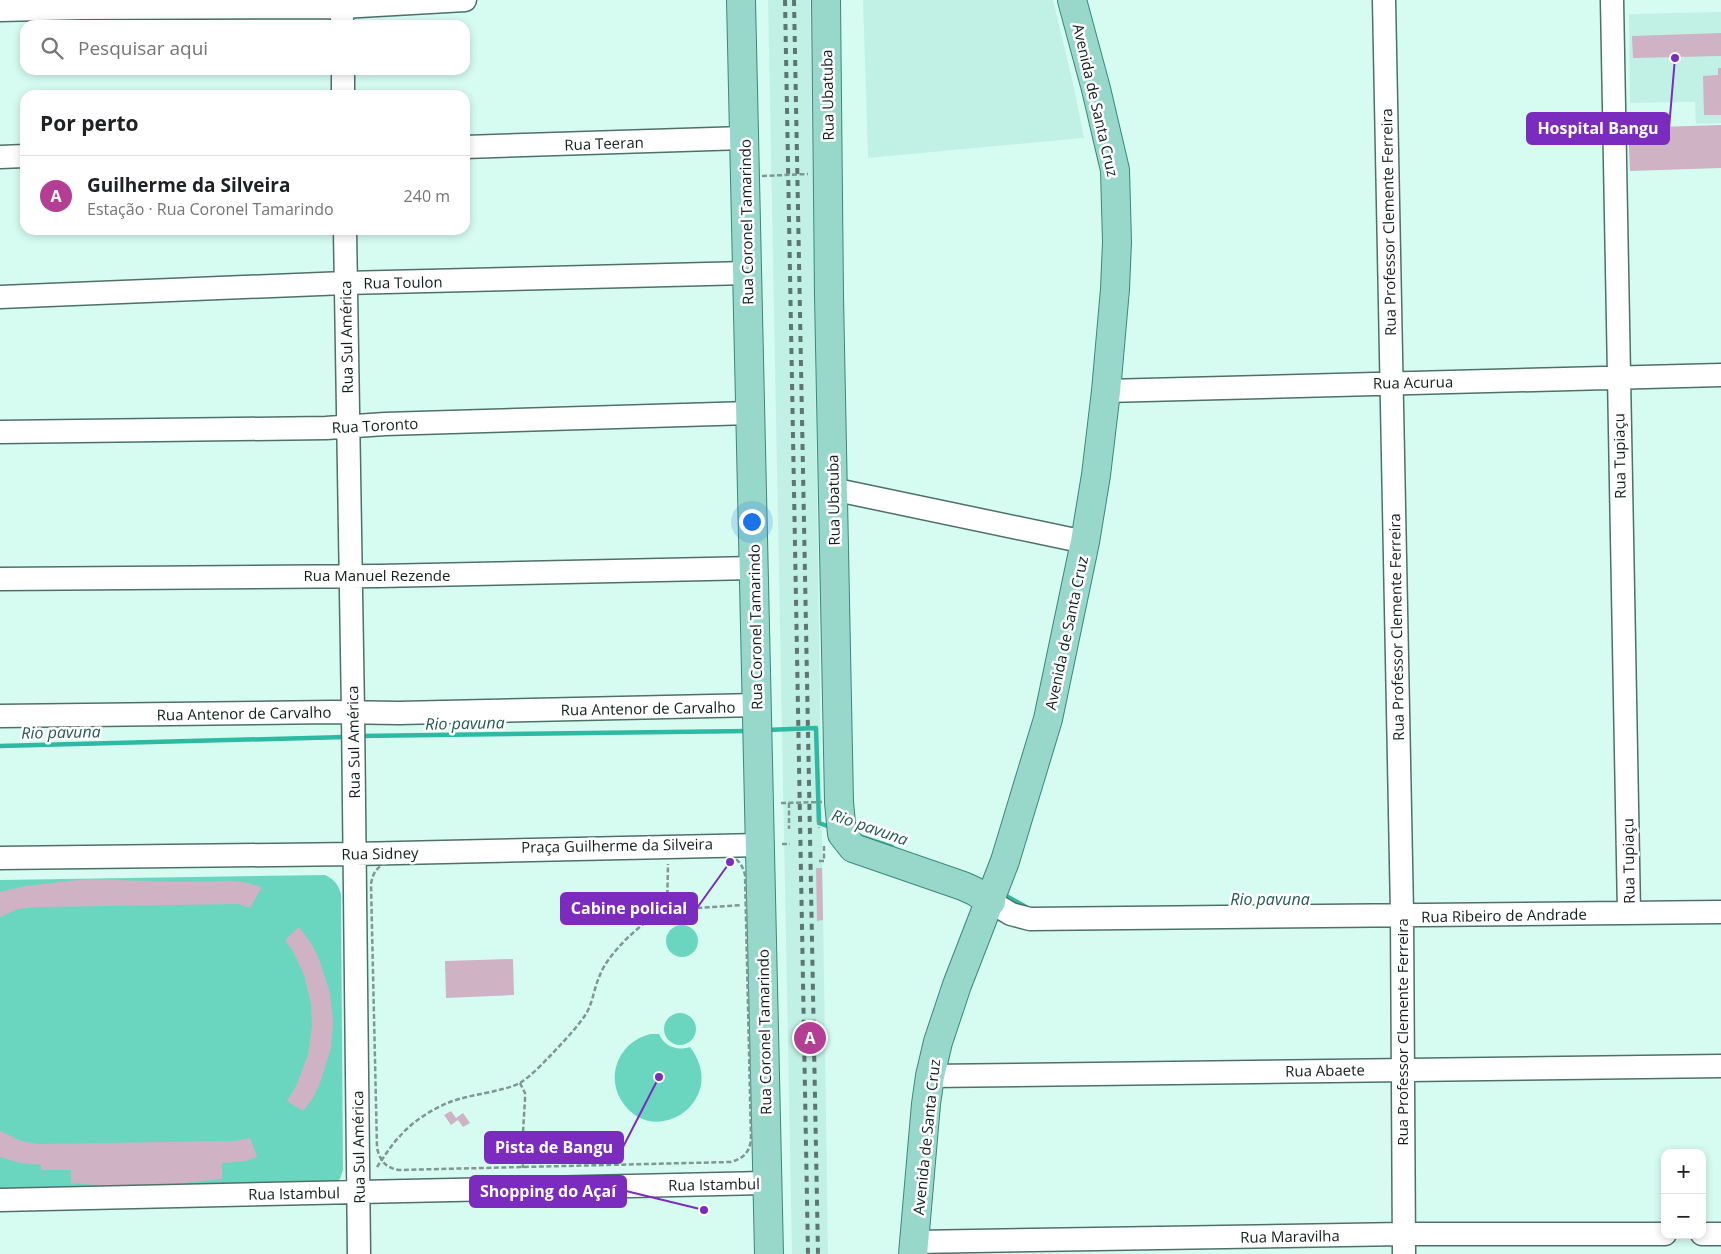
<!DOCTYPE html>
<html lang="pt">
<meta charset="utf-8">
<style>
:root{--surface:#fff;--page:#f2f2f2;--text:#202124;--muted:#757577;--line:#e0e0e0;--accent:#b53e95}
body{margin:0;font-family:"Open Sans",sans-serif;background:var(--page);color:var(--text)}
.controls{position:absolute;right:15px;bottom:15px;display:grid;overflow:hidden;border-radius:10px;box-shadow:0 2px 8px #0003}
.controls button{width:45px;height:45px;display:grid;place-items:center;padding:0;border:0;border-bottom:1px solid var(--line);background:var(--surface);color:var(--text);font:25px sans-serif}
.you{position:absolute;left:751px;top:521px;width:18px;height:18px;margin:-12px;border:4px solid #fff;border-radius:50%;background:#1a73e8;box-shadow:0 0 0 8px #1a73e833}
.badge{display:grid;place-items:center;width:32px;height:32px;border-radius:50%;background:var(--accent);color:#fff;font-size:16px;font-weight:700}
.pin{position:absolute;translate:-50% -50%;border:2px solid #fff;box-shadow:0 1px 5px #0006}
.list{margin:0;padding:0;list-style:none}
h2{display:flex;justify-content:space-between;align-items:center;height:65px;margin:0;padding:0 20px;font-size:21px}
h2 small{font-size:16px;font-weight:400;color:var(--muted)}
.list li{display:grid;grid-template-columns:32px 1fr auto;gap:15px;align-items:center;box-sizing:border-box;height:80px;padding:0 20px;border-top:1px solid var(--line)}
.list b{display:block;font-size:19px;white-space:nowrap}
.list p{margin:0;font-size:16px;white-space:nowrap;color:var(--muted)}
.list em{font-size:16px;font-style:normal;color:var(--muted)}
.icon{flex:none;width:28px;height:28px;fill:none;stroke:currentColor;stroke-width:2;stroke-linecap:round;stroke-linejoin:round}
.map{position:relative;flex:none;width:1721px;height:1254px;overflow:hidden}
.search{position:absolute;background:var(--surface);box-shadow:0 2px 8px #0003;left:20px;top:20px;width:450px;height:55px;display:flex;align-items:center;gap:12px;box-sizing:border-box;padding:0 18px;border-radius:15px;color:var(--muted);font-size:19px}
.panel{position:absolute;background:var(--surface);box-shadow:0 2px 8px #0003;left:20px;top:90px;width:450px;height:145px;border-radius:15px}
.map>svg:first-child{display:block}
.built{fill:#c1f1e5}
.green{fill:#6bd6c0}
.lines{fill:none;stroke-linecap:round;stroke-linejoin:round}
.stream{stroke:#2eb9a2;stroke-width:4.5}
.building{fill:#cfb2c4}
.minor-casing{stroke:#4d7068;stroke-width:25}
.major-casing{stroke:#3b8778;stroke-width:30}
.path{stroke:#7d9891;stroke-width:2.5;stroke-dasharray:5 2.5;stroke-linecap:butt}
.minor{stroke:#fff;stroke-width:22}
.major{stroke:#97d8cb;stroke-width:28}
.rail{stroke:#5e7670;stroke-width:4;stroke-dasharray:6 6;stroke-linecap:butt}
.path-bridge{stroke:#7d9891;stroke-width:2.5;stroke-dasharray:5 2.5;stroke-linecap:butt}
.labels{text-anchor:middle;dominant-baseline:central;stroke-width:5;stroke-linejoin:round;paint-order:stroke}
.street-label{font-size:15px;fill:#12201d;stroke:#fff}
.water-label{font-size:16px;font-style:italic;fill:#245a4f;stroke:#fff}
.leader{fill:none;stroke:#7b2cbf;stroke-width:2}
.callout-dot{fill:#7b2cbf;stroke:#fff;stroke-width:2}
.callout{fill:#7b2cbf;stroke:#7b2cbf;stroke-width:2}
.callout-label{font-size:16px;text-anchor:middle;font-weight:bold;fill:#fff}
</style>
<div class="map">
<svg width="1721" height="1254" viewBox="0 0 1721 1254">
<rect width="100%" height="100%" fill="#d6fcf2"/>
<path class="built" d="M768,0h42l18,1254h-36z
M863,0h190l20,83 11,55 -216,20z
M1721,12v111l-25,1 -1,-22 -65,1 -1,-89z"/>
<path class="green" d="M325,875c10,5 13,9 16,19l2,276 -3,9 -10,6 -330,5v-310z
M666 941a16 16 0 1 1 32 0a16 16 0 1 1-32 0Z
M664 1029a16 16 0 1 1 32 0a16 16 0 1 1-32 0Z
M651,1034h8c6,13 18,17 31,13 41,54 -38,105 -69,53 -6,-10 -8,-22 -5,-33 5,-18 18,-29 35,-33z"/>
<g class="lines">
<path class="stream" d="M766,730l50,-2 3,95 14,5
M359,736l389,-5
M0,746l346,-9
M859,836l33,11
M1003,894l23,13"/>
</g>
<path class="building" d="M1721,33v23l-88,2 -1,-22z
M1718,68h3v47h-17l-1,-39 15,-1z
M1721,125v43l-91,3 -2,-43z
M816,868h6l1,52 -6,1z
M88,879l87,3 58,-1 10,1 19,5 -12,21 -12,-4 -199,3 -21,2 -18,8v-25l25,-6z
M299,927l12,16 8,16 11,34 3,29 -2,26 -11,35 -7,15 -10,13 -16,-10 9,-15 12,-31 4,-30 -1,-21 -7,-29 -11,-24 -8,-11z
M513,959l1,36 -68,3 -1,-37z
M451,1111l5,7 7,-5 7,10 -7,4 -5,-7 -7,5 -7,-10z
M0,1131l21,10 17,3 196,-3 16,-3 7,19 -12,4 -23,2v16l-87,9 -64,-5v-13h-30v-5l-21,-2 -20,-6z"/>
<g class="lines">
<g class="minor-casing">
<path id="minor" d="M342,0v25
M1384,0l18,913 2,341
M1612,0l17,913
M0,10l82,-2 260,-1 123,-7
M343,70v25
M465,147l279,-9
M0,157l25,-1
M345,230l8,482 6,542
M0,297l345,-14 402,-10
M1106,391l615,-16
M0,432l326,-4 59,-4 365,-11
M832,489l253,53
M0,579l379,-3 375,-8
M0,716l333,-4 66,1 358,-8
M0,858l355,-4 405,-9
M991,902l20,12 19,5 691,-7
M930,1076l791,-10
M0,1200l767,-17
M1702,1234h19
M915,1242l488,-8h262"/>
</g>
<g class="major-casing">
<path id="major" d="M741,0l28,1254
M826,0l3,296 10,506 3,32 11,14 110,38 11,5 17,11
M913,1254l13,-150 4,-28 8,-34 19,-57 48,-124 43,-142 37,-177 11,-67 10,-84 9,-102 2,-47 -2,-72 -19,-81 -24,-89"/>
</g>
<path class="path" d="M789,803v26
M818,820l1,8
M782,844h8
M722,854c13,2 20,8 23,21l6,265c-2,13 -8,19 -21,22l-331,8c-13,-2 -19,-9 -22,-22l-6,-264c2,-13 8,-20 21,-22z
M819,861h5v-15
M667,910l1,-46
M520,1083l5,10v6l-3,50 1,19
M377,1167c7,-10 14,-22 23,-31 12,-14 32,-27 50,-34 21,-8 52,-10 70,-19 11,-7 22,-19 31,-28 12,-13 25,-26 35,-41 7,-12 8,-26 14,-39 8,-22 45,-57 67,-65l75,-5"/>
<use href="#minor" class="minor"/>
<use href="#major" class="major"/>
<path class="rail" d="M785,0l23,1254
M794,0l24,1254"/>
<path class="path-bridge" d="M762,176l46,-2
M781,803l41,-1"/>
</g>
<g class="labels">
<g class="street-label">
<text transform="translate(827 95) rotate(-91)">Rua Ubatuba</text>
<text transform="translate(1096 100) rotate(77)">Avenida de Santa Cruz</text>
<text transform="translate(604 143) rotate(-2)">Rua Teeran</text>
<text transform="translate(746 222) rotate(-91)">Rua Coronel Tamarindo</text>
<text transform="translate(1388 222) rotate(-91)">Rua Professor Clemente Ferreira</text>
<text transform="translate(403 282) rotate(-1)">Rua Toulon</text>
<text transform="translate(346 337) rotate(-91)">Rua Sul América</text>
<text transform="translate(1413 382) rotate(-1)">Rua Acurua</text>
<text transform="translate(375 425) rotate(-3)">Rua Toronto</text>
<text transform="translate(1619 456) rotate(-91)">Rua Tupiaçu</text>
<text transform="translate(833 500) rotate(-91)">Rua Ubatuba</text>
<text x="377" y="575">Rua Manuel Rezende</text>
<text transform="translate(755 627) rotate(-91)">Rua Coronel Tamarindo</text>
<text transform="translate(1396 627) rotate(-91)">Rua Professor Clemente Ferreira</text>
<text transform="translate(1066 633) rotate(-78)">Avenida de Santa Cruz</text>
<text transform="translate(648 708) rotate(-1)">Rua Antenor de Carvalho</text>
<text transform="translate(244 713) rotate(-1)">Rua Antenor de Carvalho</text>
<text transform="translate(353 742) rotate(-91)">Rua Sul América</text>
<text transform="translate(617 845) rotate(-1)">Praça Guilherme da Silveira</text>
<text transform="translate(380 853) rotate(-1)">Rua Sidney</text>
<text transform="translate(1628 861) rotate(-91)">Rua Tupiaçu</text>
<text transform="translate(1504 915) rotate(-1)">Rua Ribeiro de Andrade</text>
<text transform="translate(764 1032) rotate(-91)">Rua Coronel Tamarindo</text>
<text transform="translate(1402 1032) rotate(-90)">Rua Professor Clemente Ferreira</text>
<text transform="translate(1325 1070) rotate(-1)">Rua Abaete</text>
<text transform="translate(926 1137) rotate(-84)">Avenida de Santa Cruz</text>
<text transform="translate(358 1147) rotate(-91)">Rua Sul América</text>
<text transform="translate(714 1184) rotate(-1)">Rua Istambul</text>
<text transform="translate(294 1193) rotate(-1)">Rua Istambul</text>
<text transform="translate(1290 1236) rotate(-1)">Rua Maravilha</text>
</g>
<g class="water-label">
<text transform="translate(465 723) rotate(-1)">Rio pavuna</text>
<text transform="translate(61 732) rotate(-1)">Rio pavuna</text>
<text transform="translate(870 827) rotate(19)">Rio pavuna</text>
<text x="1270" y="899">Rio pavuna</text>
</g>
</g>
<path class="leader" d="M1675 58L1669 128M730 862L697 908M659 1077L623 1147M704 1210L626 1191"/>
<g class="callout-dot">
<circle cx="1675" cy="58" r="5"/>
<circle cx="730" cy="862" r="5"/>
<circle cx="659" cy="1077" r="5"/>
<circle cx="704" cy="1210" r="5"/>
</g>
<g class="callout">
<rect x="1527" y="113" width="142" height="31" rx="5"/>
<rect x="561" y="893" width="136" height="31" rx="5"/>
<rect x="485" y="1132" width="138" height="31" rx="5"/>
<rect x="470" y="1176" width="156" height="31" rx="5"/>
</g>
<g class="callout-label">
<text x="1598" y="134">Hospital Bangu</text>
<text x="629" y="914">Cabine policial</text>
<text x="554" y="1153">Pista de Bangu</text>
<text x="548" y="1197">Shopping do Açaí</text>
</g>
</svg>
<div class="controls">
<button>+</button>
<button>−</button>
</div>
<div class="you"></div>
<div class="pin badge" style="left:810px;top:1038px">A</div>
<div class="search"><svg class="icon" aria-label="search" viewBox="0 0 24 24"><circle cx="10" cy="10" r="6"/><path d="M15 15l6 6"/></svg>Pesquisar aqui</div>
<section class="panel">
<h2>Por perto<small></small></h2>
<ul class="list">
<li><span class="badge">A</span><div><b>Guilherme da Silveira</b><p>Estação · Rua Coronel Tamarindo</p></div><em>240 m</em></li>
</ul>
</section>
</div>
